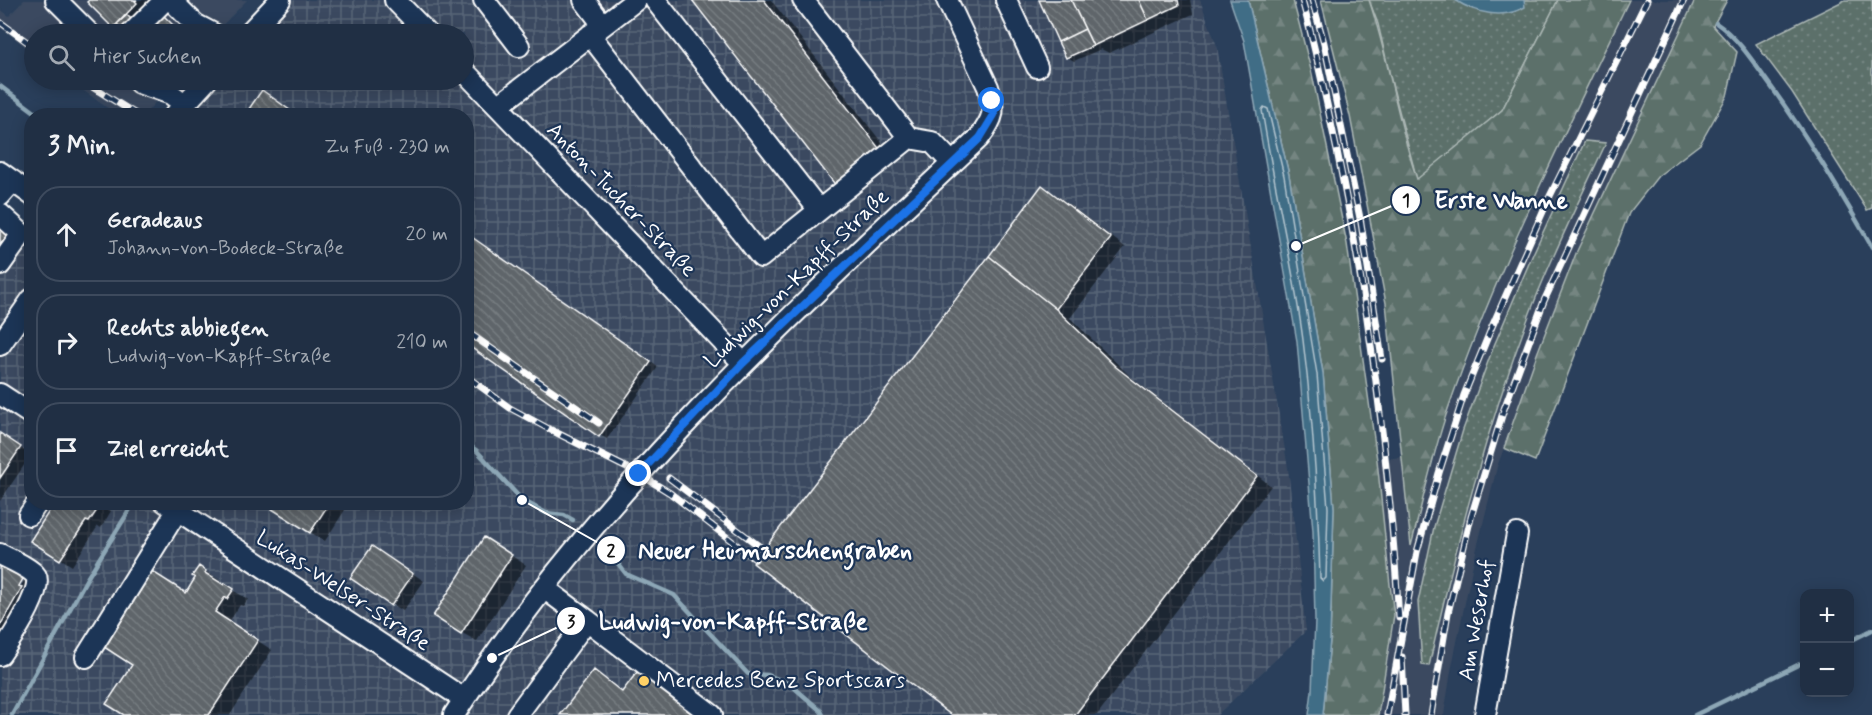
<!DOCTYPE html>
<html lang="de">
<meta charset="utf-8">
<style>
:root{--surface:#202f44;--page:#28374b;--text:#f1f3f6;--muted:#a2a9b2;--line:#3d4a5d}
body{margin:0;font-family:Mynerve,sans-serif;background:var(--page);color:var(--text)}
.controls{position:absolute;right:18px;bottom:18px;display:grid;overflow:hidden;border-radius:12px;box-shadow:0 3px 15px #0003}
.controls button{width:54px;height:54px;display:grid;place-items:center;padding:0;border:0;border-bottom:2px solid var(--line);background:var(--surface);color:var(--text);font:30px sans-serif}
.stop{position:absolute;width:18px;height:18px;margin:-14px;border:4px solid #1a73e8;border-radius:50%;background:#fff}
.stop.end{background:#1a73e8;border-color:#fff;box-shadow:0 2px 6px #0008}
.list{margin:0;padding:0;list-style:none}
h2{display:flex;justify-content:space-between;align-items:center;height:78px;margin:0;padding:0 24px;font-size:26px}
h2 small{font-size:20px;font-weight:400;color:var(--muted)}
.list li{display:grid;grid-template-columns:39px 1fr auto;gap:18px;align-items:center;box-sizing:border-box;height:96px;margin:0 12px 12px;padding:0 12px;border:2px solid var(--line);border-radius:24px}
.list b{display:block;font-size:22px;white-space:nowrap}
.list p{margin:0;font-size:20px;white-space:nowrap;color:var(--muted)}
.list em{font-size:20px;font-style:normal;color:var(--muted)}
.icon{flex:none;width:33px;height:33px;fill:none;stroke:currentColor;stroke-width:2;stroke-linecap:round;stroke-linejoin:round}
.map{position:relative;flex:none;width:1872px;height:715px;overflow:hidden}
.search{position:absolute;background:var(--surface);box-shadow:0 3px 15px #0003;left:24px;top:24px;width:450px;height:66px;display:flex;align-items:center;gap:15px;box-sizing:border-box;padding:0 21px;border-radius:33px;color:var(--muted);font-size:22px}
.panel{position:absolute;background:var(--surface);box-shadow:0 3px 15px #0003;left:24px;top:108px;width:450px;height:402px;border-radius:24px}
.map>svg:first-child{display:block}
.built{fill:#3a4a60;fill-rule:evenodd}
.industrial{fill:url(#industrial-grid)}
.grass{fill:url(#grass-dots);stroke:#adb8b5;stroke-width:1.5}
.forest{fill:url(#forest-firs);stroke:#adb8b5;stroke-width:1.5}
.water{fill:#416d86;stroke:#8da7b6;stroke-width:1.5}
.shadow{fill:#0007}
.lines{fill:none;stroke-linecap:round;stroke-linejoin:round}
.shore{stroke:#b3c5cf;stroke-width:1.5}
.stream{stroke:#8da7b6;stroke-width:4.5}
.building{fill:url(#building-back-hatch);stroke:#fff;stroke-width:1.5}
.minor-casing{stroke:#fff;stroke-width:24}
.minor{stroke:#1d3557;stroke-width:20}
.rail-casing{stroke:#fff;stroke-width:7}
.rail{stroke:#1d3557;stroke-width:4.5;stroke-dasharray:14;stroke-linecap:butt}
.route{stroke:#1a73e8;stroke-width:8}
.poi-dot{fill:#ffd166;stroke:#1d3557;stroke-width:2}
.labels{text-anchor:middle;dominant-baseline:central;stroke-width:4.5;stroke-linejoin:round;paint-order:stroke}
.street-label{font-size:22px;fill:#fff;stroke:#1d3557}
.poi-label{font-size:22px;fill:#fff;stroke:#1d3557;text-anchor:start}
.leader{fill:none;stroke:#fff;stroke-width:2}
.callout-dot{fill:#fff;stroke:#1d3557;stroke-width:2}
.mark-label{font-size:18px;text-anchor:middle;font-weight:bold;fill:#111}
.callout-label{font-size:24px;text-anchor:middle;font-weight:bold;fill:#fff;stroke:#1d3557;stroke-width:4.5;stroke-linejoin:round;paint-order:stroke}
</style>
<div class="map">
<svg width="1872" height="715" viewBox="0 0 1872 715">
<defs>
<pattern id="industrial-grid" width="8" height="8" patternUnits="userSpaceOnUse" patternTransform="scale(1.5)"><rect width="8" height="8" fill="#3a4a60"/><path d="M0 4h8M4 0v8" fill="none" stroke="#586578"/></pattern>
<pattern id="grass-dots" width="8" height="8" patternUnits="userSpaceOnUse" patternTransform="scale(1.5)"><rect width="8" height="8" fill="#5b706b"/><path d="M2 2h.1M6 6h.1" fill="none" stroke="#748581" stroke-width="1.8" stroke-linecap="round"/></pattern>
<pattern id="forest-firs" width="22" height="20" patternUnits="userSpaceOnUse" patternTransform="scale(1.5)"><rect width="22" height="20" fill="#5b706b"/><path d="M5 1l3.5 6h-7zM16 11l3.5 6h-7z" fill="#748581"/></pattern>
<pattern id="building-back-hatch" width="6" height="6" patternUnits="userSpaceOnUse" patternTransform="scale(1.5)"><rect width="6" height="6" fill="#5e656a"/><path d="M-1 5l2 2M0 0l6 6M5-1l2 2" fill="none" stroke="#767c80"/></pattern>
</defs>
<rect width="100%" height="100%" fill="#2a3f5b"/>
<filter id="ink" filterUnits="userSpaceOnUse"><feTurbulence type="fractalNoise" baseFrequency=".0167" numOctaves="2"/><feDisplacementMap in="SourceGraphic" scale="12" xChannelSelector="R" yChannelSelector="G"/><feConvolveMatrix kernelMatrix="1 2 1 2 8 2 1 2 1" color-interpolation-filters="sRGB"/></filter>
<g filter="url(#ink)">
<path class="built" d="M24,0h223l-33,34h-180v19l-34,-26v-18l9,7z
M1629,0h66l-118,251 -40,103 -33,94 -7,19 -24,97 -22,107 -7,44h-66l16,-100 -4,-30 -13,-125 25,-3 9,87 37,-134 49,-126 65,-146zM1585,141l20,2 -36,78 -38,90 -28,78 -27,86 -25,91 -22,100 -7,-1 -4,-63 16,-75 29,-97 30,-82 40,-94z
M69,80h106l-29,33 4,3 -33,-1z"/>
<path class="industrial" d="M292,0h908l17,46 71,422 18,163 -89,84h-1217v-514l31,25 1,276h434v-386l-285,-1 34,-35h249v-46h-206z"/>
<path class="grass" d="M1369,0h189l-56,110 -85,70 -26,-100 -13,-56z
M1845,0h27v208l-5,2 -75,-118 -36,-48z
M1585,141l21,2c-26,56 -54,112 -76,170 -44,116 -74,232 -101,353l-7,-1 -4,-63 16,-75 29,-97 30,-82 40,-94z"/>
<path class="forest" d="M1248,0h45l19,74 35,170 30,216 13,125 4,30 -16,100h-55l7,-75 4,-132 -11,-135 -34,-198z
M1321,0h48c20,58 28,121 48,179l85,-69 56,-110h71c-65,134 -132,268 -181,409 -15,44 -25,91 -37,137l-25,-243 -36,-187z
M1695,0h32l-14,26 24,26 -10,44 -27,48 -42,32 -29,37 -94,248 -31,-13 33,-94 40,-103z"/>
<path class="water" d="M1230,0h18l41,175 34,198 11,135 -4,132 -7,75h-14l3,-24 3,-70 -2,-90 -16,-190 -53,-300z
M1455,0h69l1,7c-22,13 -50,6 -70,-7z"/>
<path class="shadow" d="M92,0h62l8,16 20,18h-52l-4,-1 -12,-6z
M693,0h78l125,161 -43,33z
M1040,0h150l3,14 -84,39 -8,-4 -27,12 -7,-4z
M1043,187l15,9 67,51 -55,71 61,59 140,109 -174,229h-143z
M0,226l23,18 -23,29z
M466,234l192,133 -51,72 -7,-4z
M0,434l31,21 -31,46z
M98,502l13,9 -10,17 -3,-2 -26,40 -40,-26z
M279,502h71l-25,39 -15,-9z
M499,548l27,17 -49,76 -15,-8z
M384,554l40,27 -21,30 -51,-33z
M0,565l14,27 3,1 8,-14 13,8 -38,75z
M200,568l21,13 -2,2 6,3 23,13 -5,7 -3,-1 -11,17 43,28 -42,65h-103l60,-121 10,-16z"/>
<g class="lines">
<path class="shore" d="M1264,107l4,2 16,67 33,198 11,134 -2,70 -3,3 -3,-3c-2,-79 -7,-159 -17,-238 -10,-77 -29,-153 -41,-230z"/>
<path class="stream" d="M1716,23c21,14 36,37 51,58 39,53 72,109 105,166
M0,86l40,30
M466,443l10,7 46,50 24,13 18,2 9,5
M603,544l23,30 48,21 74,79 20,1 22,9 31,27 2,4
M1850,641l22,-11
M12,715l74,-135 46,-74
M1695,715l109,-53"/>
</g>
<path class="building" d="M89,0h48l-2,1 2,2 -24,25 -26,-26z
M692,0h72l118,152 -45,35z
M1039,0h32l14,29 -27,13z
M1071,0h68l9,20 -55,26z
M1139,0h39l1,5 -31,15z
M162,14l18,18 -2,2h-50l-11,-10 10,-9 17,17z
M1085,29l8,17 -27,12 -8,-16z
M262,90l36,26h-54z
M1042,185l69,53 -55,71 -67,-53z
M0,228l9,6 -9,11z
M466,233l185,129 -52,75 -133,-93z
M989,256l67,53 60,58 141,109 -182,239h-124l-198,-152z
M0,433l21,14 -21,31z
M55,502h44l2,2 -12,18 -3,-1 -26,39 -30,-19z
M277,502h53l-20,31 -38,-24z
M484,537l28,18 -51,79 -28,-18z
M372,546l41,28 -22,32 -41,-28z
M0,564l24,13 -5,9 3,1 -22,39z
M199,566l7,5 -1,2 19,12 1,-2 9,6 -7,10 -2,-2 -10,15 43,28 -49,75h-85l-18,-11 26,-39 -31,-20 49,-75 36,23 9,-15 -3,-2z
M640,668l62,47h-142l34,-45 28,22z"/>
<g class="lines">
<g class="minor-casing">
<path id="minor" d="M56,0l34,34
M171,0l24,24 19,10
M395,0l33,34
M484,0l35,46
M584,0l19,25
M655,0l164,210
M803,0l106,138
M1006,0l31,67
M131,34l34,-34
M248,34l32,-34
M590,35l171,222 148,-119 23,4 20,21
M464,71l279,292
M139,83l32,11 13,10
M498,106l138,-106
M174,116l33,-36
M0,172l32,23
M0,196l13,-15
M0,214l22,20 -22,31
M0,345l32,-46
M0,394l32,21
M165,502l299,197
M29,515l9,-13
M0,554c9,5 31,14 36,22 8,14 -27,66 -36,79
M587,620l125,95
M86,657l91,-146
M454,715c141,-221 336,-399 525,-577 15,-20 17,-27 9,-51l-41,-87
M517,715l70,-95 -43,-32
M1485,715l32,-181"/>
</g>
<use href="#minor" class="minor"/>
<g class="rail-casing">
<path id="rail" d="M1302,0c14,50 24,100 35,151 32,154 52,310 62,467
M1312,0l12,43 37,180 21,136
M0,22l34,25
M81,80l58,36
M466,331l133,92
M466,376l44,32 39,21 90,45 31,19 85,66
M669,478l94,71
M1402,657l3,58
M1387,715l30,-163 22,-79 25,-78 27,-66 58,-131 98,-198
M1431,715l17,-102 23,-96 33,-108 40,-108 140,-301"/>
</g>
<use href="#rail" class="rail"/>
</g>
</g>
<g class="lines" filter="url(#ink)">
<path class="route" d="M639,474l104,-111 237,-225 14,-23 -2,-14"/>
</g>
<circle class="poi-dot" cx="644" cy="681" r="6"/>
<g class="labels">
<g class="street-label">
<text transform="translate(621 200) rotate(46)">Anton-Tucher-Straße</text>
<text transform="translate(797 279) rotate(-44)">Ludwig-von-Kapff-Straße</text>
<text transform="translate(343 591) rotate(33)">Lukas-Welser-Straße</text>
<text transform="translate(1477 620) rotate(-80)">Am Weserhof</text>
</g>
<g class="poi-label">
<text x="656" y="681">Mercedes Benz Sportscars</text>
</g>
</g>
<path class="leader" d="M1296 246L1406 200M522 500L611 550M492 658L571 621"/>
<g class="callout-dot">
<circle cx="1296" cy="246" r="6"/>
<circle cx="522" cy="500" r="6"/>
<circle cx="492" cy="658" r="6"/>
<circle cx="1406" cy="200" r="15"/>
<circle cx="611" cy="550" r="15"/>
<circle cx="571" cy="621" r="15"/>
</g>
<g class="mark-label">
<text x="1406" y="206">1</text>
<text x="611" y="556">2</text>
<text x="571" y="627">3</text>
</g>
<g class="callout-label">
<text x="1501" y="208">Erste Wanne</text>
<text x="775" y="558">Neuer Heumarschengraben</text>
<text x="733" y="629">Ludwig-von-Kapff-Straße</text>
</g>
</svg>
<div class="controls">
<button>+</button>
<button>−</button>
</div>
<div class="stop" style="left:992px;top:101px"></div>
<div class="stop end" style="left:639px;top:474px"></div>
<div class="search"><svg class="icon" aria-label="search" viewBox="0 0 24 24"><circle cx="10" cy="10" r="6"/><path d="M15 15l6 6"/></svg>Hier suchen</div>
<section class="panel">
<h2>3 Min.<small>Zu Fuß · 230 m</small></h2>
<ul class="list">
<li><svg class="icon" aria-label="ahead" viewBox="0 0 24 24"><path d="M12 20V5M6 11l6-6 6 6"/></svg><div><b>Geradeaus</b><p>Johann-von-Bodeck-Straße</p></div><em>20 m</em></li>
<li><svg class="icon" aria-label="right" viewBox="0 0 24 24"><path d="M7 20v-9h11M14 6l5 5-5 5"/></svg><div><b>Rechts abbiegen</b><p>Ludwig-von-Kapff-Straße</p></div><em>210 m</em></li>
<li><svg class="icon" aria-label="arrive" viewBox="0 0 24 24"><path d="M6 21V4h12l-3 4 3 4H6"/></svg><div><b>Ziel erreicht</b></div></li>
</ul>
</section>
</div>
